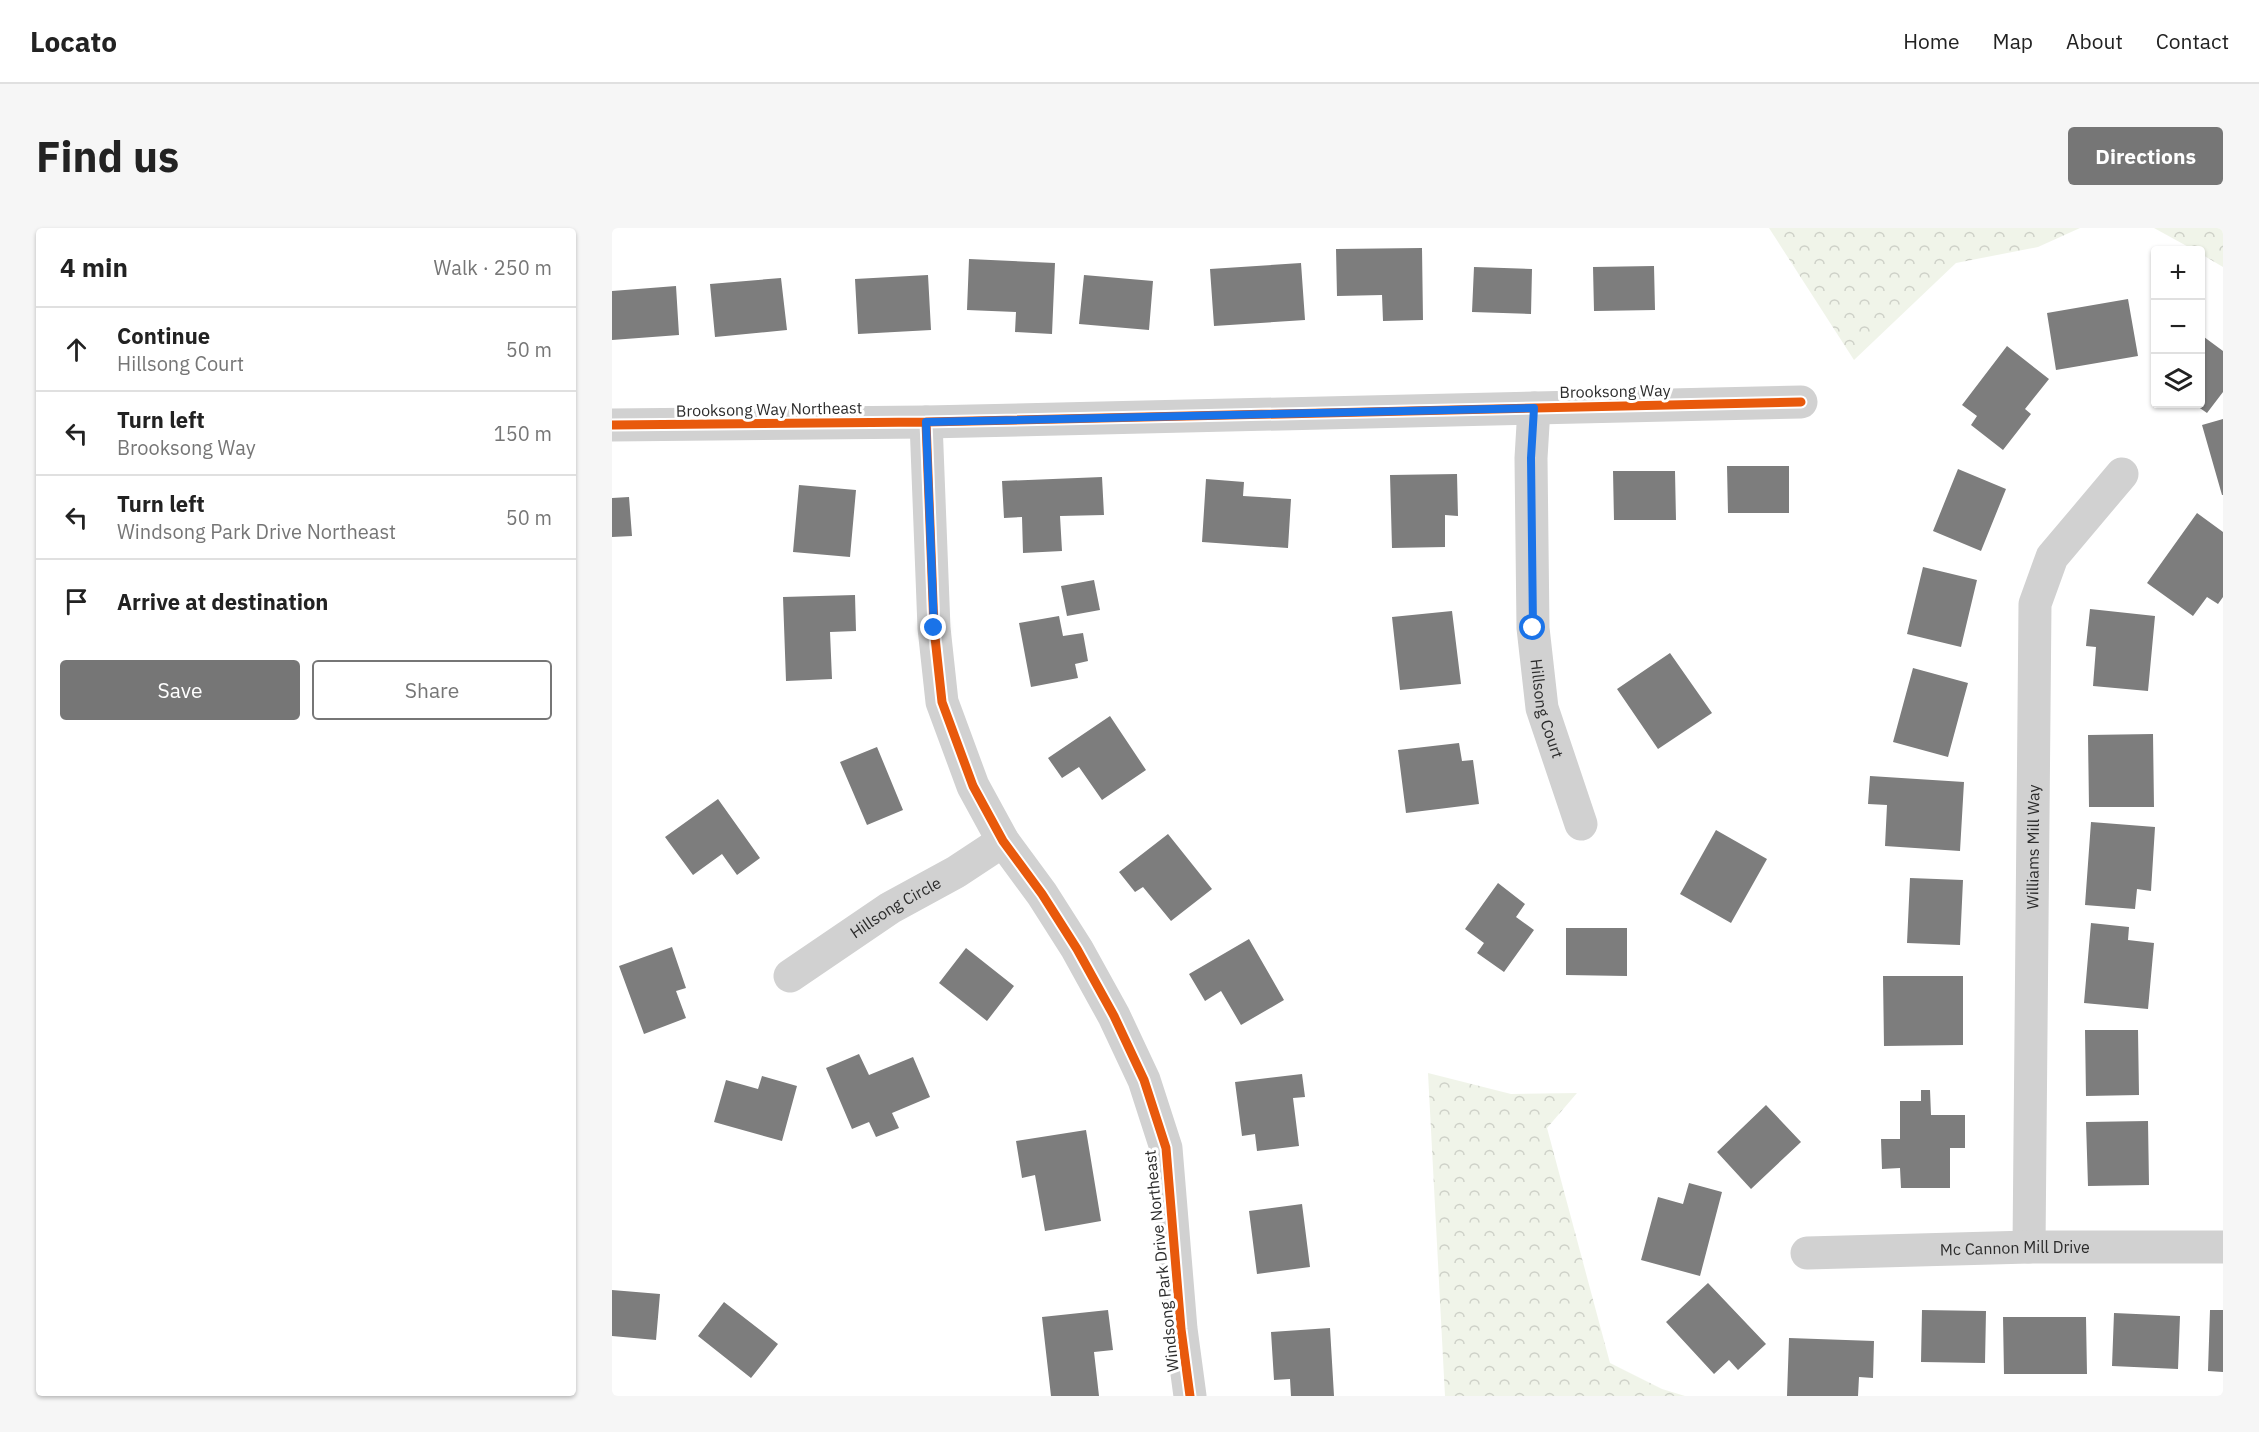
<!DOCTYPE html>
<meta charset="utf-8">
<style>
:root{--surface:#fff;--page:#f6f6f6;--text:#222;--muted:#767676;--line:#e0e0e0;--accent:#767676}
body{margin:0;font-family:"IBM Plex Sans",sans-serif;background:var(--page);color:var(--text)}
.controls{position:absolute;right:18px;top:18px;display:grid;overflow:hidden;border-radius:6px;box-shadow:0 2px 4px #0004}
.controls button{width:54px;height:54px;display:grid;place-items:center;padding:0;border:0;border-bottom:2px solid var(--line);background:var(--surface);color:var(--text);font:30px sans-serif}
.stop{position:absolute;width:18px;height:18px;margin:-14px;border:4px solid #1a73e8;border-radius:50%;background:#fff}
.stop.end{background:#1a73e8;border-color:#fff;box-shadow:0 2px 6px #0008}
.list{margin:0;padding:0;list-style:none}
h2{display:flex;justify-content:space-between;align-items:center;height:78px;margin:0;padding:0 24px;font-size:26px}
h2 small{font-size:20px;font-weight:400;color:var(--muted)}
.list li{display:grid;grid-template-columns:39px 1fr auto;gap:18px;align-items:center;box-sizing:border-box;height:84px;padding:0 24px;border-top:2px solid var(--line)}
.list b{display:block;font-size:22px;white-space:nowrap}
.list p{margin:0;font-size:20px;white-space:nowrap;color:var(--muted)}
.list em{font-size:20px;font-style:normal;color:var(--muted)}
.actions{display:flex;gap:12px;padding:18px 24px}
.actions a{flex:1;padding:14px 0;border:2px solid var(--accent);border-radius:6px;text-align:center;font-size:21px;color:var(--accent)}
.actions .main{background:var(--accent);color:#fff}
.icon{flex:none;width:33px;height:33px;fill:none;stroke:currentColor;stroke-width:2;stroke-linecap:round;stroke-linejoin:round}
.map{position:relative;flex:none;width:1611px;height:1168px;overflow:hidden;border-radius:6px}
header{display:flex;align-items:center;gap:36px;box-sizing:border-box;height:84px;padding:0 30px;background:var(--surface);border-bottom:2px solid var(--line)}
header strong{font-size:28px}
nav{display:flex;gap:33px;margin-inline-start:auto;font-size:21px}
.intro{display:flex;align-items:center;justify-content:space-between;box-sizing:border-box;height:144px;padding:0 36px}
h1{margin:0;font-size:42px}
.button{padding:15px 27px;border-radius:6px;background:var(--accent);color:#fff;font-size:21px;font-weight:700}
main{display:flex;gap:36px;padding:0 36px}
aside{flex:1;background:var(--surface);border-radius:6px;box-shadow:0 2px 4px #0004}
.map>svg:first-child{display:block}
.forest{fill:url(#forest-crowns)}
.building{fill:#7d7d7d}
.lines{fill:none;stroke-linecap:round;stroke-linejoin:round}
.minor{stroke:#d1d1d1;stroke-width:33}
.cycleway-casing{stroke:#fff;stroke-width:13}
.cycleway{stroke:#e8590c;stroke-width:9}
.route{stroke:#1a73e8;stroke-width:8}
.labels{text-anchor:middle;dominant-baseline:central;stroke-width:6;stroke-linejoin:round;paint-order:stroke}
.street-label{font-size:16px;fill:#2c2c2c;stroke:#fff}
</style>
<header>
<strong>Locato</strong>
<nav><a>Home</a><a>Map</a><a>About</a><a>Contact</a></nav>
</header>
<div class="intro"><h1>Find us</h1><a class="button">Directions</a></div>
<main>
<aside>
<h2>4 min<small>Walk · 250 m</small></h2>
<ul class="list">
<li><svg class="icon" aria-label="ahead" viewBox="0 0 24 24"><path d="M12 20V5M6 11l6-6 6 6"/></svg><div><b>Continue</b><p>Hillsong Court</p></div><em>50 m</em></li>
<li><svg class="icon" aria-label="left" viewBox="0 0 24 24"><path d="M17 20v-9H6M10 6l-5 5 5 5"/></svg><div><b>Turn left</b><p>Brooksong Way</p></div><em>150 m</em></li>
<li><svg class="icon" aria-label="left" viewBox="0 0 24 24"><path d="M17 20v-9H6M10 6l-5 5 5 5"/></svg><div><b>Turn left</b><p>Windsong Park Drive Northeast</p></div><em>50 m</em></li>
<li><svg class="icon" aria-label="arrive" viewBox="0 0 24 24"><path d="M6 21V4h12l-3 4 3 4H6"/></svg><div><b>Arrive at destination</b></div></li>
</ul>
<div class="actions"><a class="main">Save</a><a>Share</a></div>
</aside>
<div class="map">
<svg width="1611" height="1168" viewBox="0 0 1611 1168">
<defs>
<pattern id="forest-crowns" width="20" height="18" patternUnits="userSpaceOnUse" patternTransform="scale(1.5)"><rect width="20" height="18" fill="#f0f4e9"/><path d="M2 6a3 3 0 1 1 6 0M12 15a3 3 0 1 1 6 0" fill="none" stroke="#ced1c8"/></pattern>
</defs>
<rect width="100%" height="100%" fill="#fff"/>
<path class="forest" d="M1157,0h311l-42,19 -82,16 -102,97z
M1542,0h69v39l-22,-13 -1,-4h-6z
M816,845l83,21 66,-1 -30,35 63,235 52,26 23,7h-240z"/>
<path class="building" d="M810,20l1,72 -40,1 -1,-26 -45,1 -1,-47z
M357,31l86,4 -3,71 -37,-2 1,-20 -49,-2z
M689,35l4,57 -91,6 -4,-57z
M1042,38l1,44 -61,1 -1,-44z
M862,39l58,2 -1,45 -59,-2z
M316,47l3,55 -73,4 -3,-55z
M472,47l69,6 -4,49 -70,-6z
M169,50l6,52 -72,7 -5,-53z
M64,58l3,49 -67,5v-49z
M1516,71l10,57 -82,14 -9,-57z
M1588,106l23,17v41l-16,21 -13,-9h6z
M1395,118l42,33 -24,30 6,5 -28,36 -32,-25 6,-9 -15,-11z
M1611,191v76h-1l-20,-70z
M1115,238h62v47h-61z
M1346,241l48,20 -25,62 -48,-20z
M1001,243h62l1,49h-62z
M845,246l1,42 -13,-1v32l-53,1 -2,-73z
M490,249l2,38 -44,1 2,35 -39,2 -1,-36 -18,1 -2,-37z
M594,251l38,3 -1,14 48,3 -3,49 -86,-6z
M187,257l57,5 -6,67 -57,-5z
M17,269l3,39 -20,1v-39z
M1585,285l26,19v65l-5,7 -11,-7 -14,19 -46,-33z
M1311,339l54,13 -16,67 -54,-13z
M482,352l6,30 -33,6 -6,-30z
M243,367l1,36 -26,1 2,47 -46,2 -3,-84z
M1478,381l65,7 -7,75 -55,-5 3,-39 -10,-1z
M840,383l9,73 -61,6 -8,-73z
M447,388l4,20 20,-3 5,28 -13,3 3,14 -47,9 -12,-64z
M1058,425l42,60 -54,36 -41,-60z
M1301,440l55,15 -20,74 -55,-15z
M498,488l36,54 -44,30 -23,-33 -17,11 -14,-20z
M1541,506l1,73h-65l-1,-72z
M847,515l3,18 11,-1 6,44 -73,9 -8,-63z
M265,519l26,63 -36,15 -27,-63z
M1258,548l94,6 -4,69 -75,-5 2,-41 -19,-1z
M106,571l42,59 -23,17 -15,-21 -29,21 -28,-38z
M1479,594l64,5 -4,64 -14,-2 -2,20 -50,-4z
M1104,602l51,29 -36,64 -51,-29z
M556,606l44,55 -41,32 -28,-34 -8,5 -16,-20z
M1298,650l53,2 -3,65 -53,-2z
M886,655l27,21 -9,13 18,13 -30,42 -27,-19 7,-10 -19,-14z
M1479,695l38,4 -1,13 26,3 -6,66 -64,-6z
M954,700h61v48l-61,-1z
M637,711l35,61 -43,25 -20,-34 -16,10 -16,-27z
M60,719l14,41 -10,3 10,27 -42,16 -25,-68z
M354,720l48,38 -27,35 -48,-38z
M1271,748h80v69l-79,1z
M1473,802h53l1,65 -53,1z
M247,826l10,21 44,-18 17,40 -38,16 7,15 -23,9 -7,-15 -17,7 -26,-61z
M690,846l3,23 -12,1 6,48 -42,5 -2,-17 -13,2 -7,-54z
M150,848l35,10 -15,55 -68,-19 12,-42 32,9z
M1309,862h9l1,25h34v33h-15v40h-49l-1,-20 -18,1 -1,-30h19v-38h21z
M1154,877l35,37 -50,47 -34,-37z
M1536,893l1,64 -61,1 -2,-64z
M474,902l15,91 -56,10 -10,-56 -13,3 -6,-37z
M1077,955l33,9 -22,84 -59,-16 17,-63 25,7z
M690,976l8,63 -53,7 -8,-63z
M1096,1055l58,61 -28,26 -9,-10 -15,14 -48,-52z
M0,1062l48,4 -4,46 -44,-4z
M112,1074l54,42 -27,34 -53,-42z
M496,1082l5,40 -19,2 5,44h-48l-9,-79z
M1310,1082l64,1 -1,52 -64,-1z
M1598,1082h13v62l-15,-1z
M1502,1085l66,3 -2,53 -66,-3z
M1391,1089h83l1,57h-83z
M718,1100l4,68h-43l-1,-17 -16,1 -3,-48z
M1177,1110l85,3 -1,37 -14,-1 -1,19h-71z"/>
<g class="lines">
<g class="minor">
<path id="s1" d="M922,180l-3,50 2,170 9,80 39,116"/>
<path d="M314,194l8,206 8,74 31,84 30,55 39,53 35,55 37,67 30,64 22,68 15,181 9,67"/>
<path d="M0,197l314,-3 875,-20"/>
<path id="s2" d="M178,748l100,-68 66,-36 47,-31"/>
<path id="s3" d="M1417,1019l6,-643 17,-47 70,-83"/>
<path id="s4" d="M1195,1025l222,-6h194"/>
</g>
<g class="cycleway-casing">
<path id="cycleway" d="M314,194l8,206 8,74 31,84 30,55 39,53 35,55 37,67 30,64 22,68 15,181 9,67
M0,197l314,-3 875,-20"/>
</g>
<use href="#cycleway" class="cycleway"/>
</g>
<g class="lines">
<path class="route" d="M322,400l-8,-206 608,-14 -3,50 2,170"/>
</g>
<g class="labels">
<g class="street-label">
<text transform="translate(1003 163) rotate(-1)">Brooksong Way</text>
<text transform="translate(157 181) rotate(-1)">Brooksong Way Northeast</text>
<text stroke="none"><textPath href="#s1" startOffset="302">Hillsong Court</textPath></text>
<text stroke="none"><textPath href="#s3" startOffset="400">Williams Mill Way</textPath></text>
<text stroke="none"><textPath href="#s2" startOffset="126">Hillsong Circle</textPath></text>
<text stroke="none"><textPath href="#s4" startOffset="208">Mc Cannon Mill Drive</textPath></text>
<text transform="translate(549 1033) rotate(-96)">Windsong Park Drive Northeast</text>
</g>
</g>
</svg>
<div class="controls">
<button>+</button>
<button>−</button>
<button><svg class="icon" aria-label="layers" viewBox="0 0 24 24"><path d="M12 4l9 5-9 5-9-5zM3 14l9 5 9-5"/></svg></button>
</div>
<div class="stop" style="left:921px;top:400px"></div>
<div class="stop end" style="left:322px;top:400px"></div>
</div>
</main>
